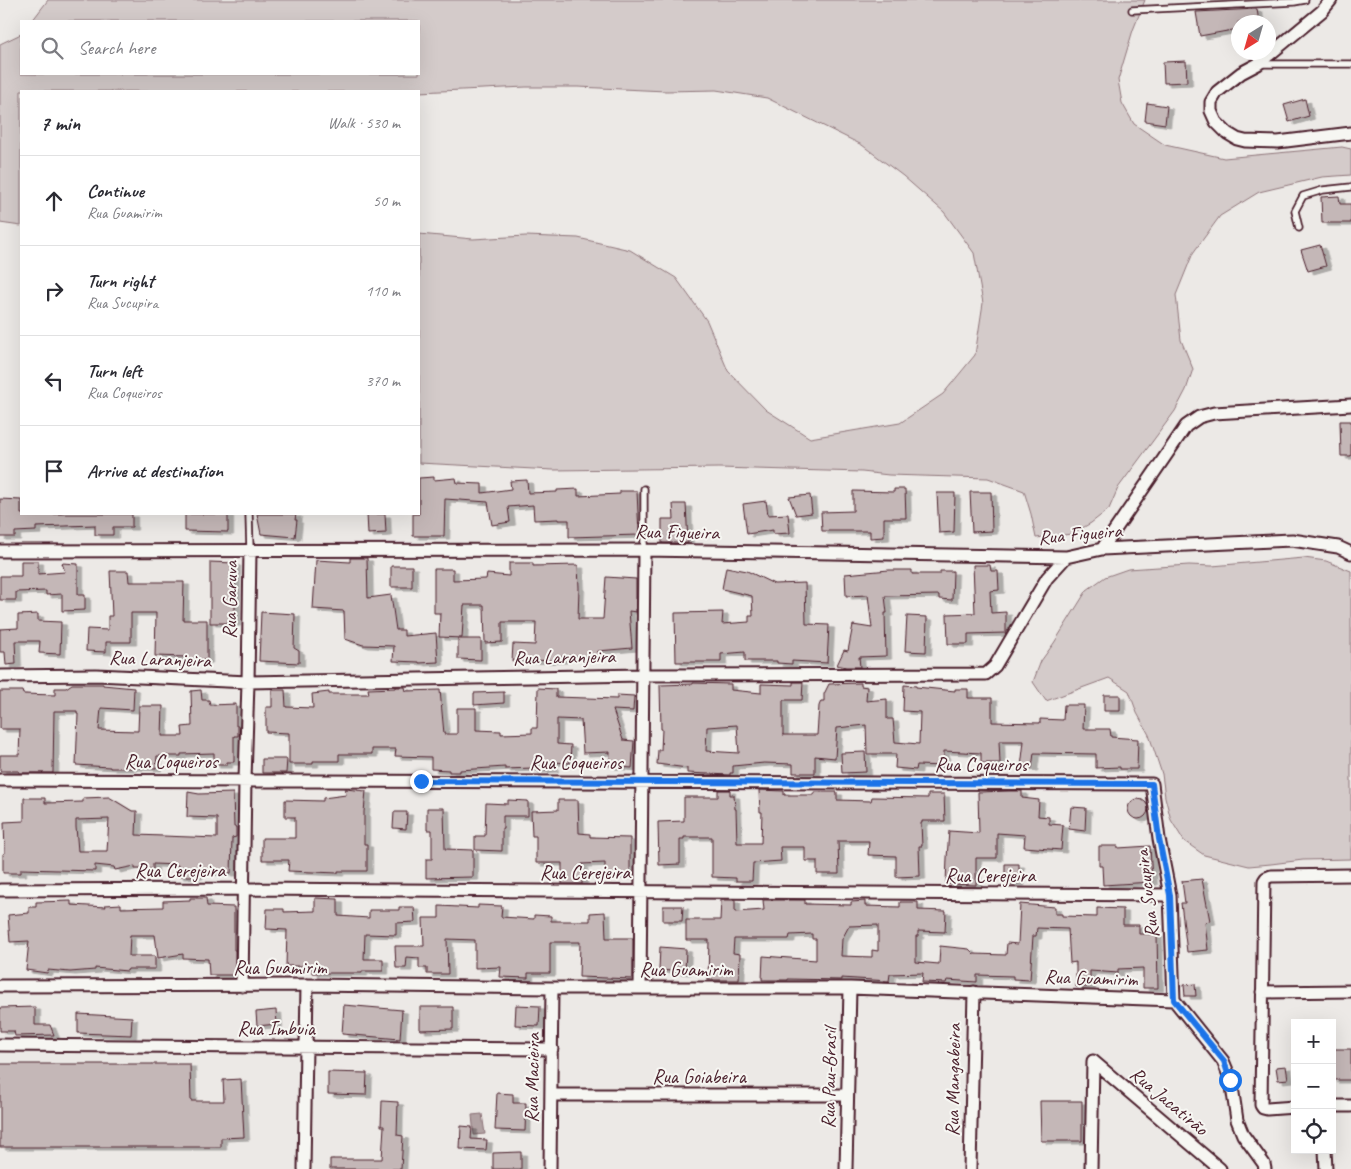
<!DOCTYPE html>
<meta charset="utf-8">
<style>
:root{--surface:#fff;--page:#f7f7f7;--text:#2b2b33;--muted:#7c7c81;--line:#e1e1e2}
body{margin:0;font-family:Caveat,sans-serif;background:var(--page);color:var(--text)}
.controls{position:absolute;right:15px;bottom:15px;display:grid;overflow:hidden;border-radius:0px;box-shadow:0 5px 20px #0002}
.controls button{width:45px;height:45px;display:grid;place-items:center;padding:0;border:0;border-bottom:1px solid var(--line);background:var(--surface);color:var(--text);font:25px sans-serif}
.compass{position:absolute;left:1231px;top:15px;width:45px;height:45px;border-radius:50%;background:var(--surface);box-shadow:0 5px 20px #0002;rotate:217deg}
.stop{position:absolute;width:15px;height:15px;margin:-11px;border:4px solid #1a73e8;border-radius:50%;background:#fff}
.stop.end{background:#1a73e8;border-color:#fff;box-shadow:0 1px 5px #0008}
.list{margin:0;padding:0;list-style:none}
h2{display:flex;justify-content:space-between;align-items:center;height:65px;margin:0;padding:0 20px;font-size:21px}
h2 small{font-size:16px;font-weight:400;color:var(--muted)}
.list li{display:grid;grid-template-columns:32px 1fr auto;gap:15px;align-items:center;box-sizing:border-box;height:90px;padding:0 20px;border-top:1px solid var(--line)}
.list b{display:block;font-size:19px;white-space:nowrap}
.list p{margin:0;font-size:16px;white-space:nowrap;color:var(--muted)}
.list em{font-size:16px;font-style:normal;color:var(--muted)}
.icon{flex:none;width:28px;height:28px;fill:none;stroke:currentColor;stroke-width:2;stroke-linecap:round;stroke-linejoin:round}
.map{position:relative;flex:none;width:1351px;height:1169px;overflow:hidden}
.search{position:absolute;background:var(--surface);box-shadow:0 5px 20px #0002;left:20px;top:20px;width:400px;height:55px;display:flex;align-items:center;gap:12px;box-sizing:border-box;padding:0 18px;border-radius:0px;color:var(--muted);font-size:19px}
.panel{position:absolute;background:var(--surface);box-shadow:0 5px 20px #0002;left:20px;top:90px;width:400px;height:425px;border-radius:0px}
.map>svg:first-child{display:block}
.green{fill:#d4cbca;stroke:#8f757a}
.water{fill:#b1a2a3;stroke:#886e73}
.building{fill:#c4b7b7;stroke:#4a1f2b;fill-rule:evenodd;filter:url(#shadow)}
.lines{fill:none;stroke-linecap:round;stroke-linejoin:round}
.service-casing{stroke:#4a1f2b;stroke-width:9}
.minor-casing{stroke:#4a1f2b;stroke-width:15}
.service{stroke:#f6f6f2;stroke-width:5.5}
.minor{stroke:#f6f6f2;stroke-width:11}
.route{stroke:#1a73e8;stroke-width:6}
.labels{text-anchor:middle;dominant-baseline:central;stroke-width:4;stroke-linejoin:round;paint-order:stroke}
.street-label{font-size:20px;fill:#4a1f2b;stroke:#f6f6f2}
</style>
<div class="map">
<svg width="1351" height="1169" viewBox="0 0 1351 1169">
<defs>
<filter id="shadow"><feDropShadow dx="5.5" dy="3" stdDeviation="0" flood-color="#0004"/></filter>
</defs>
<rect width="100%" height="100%" fill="#ece9e6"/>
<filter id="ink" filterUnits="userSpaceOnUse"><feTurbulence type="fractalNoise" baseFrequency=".02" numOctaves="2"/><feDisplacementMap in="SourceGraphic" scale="10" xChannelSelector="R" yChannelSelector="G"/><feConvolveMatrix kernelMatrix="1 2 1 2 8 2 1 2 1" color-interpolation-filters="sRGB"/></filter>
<g filter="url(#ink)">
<path class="green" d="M48,0h1097l-12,30 -15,50 4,23 12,21 31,21 59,13 118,-11 9,2v26l-29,2 -63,15 -39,24 -27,37 -17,42 5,45 12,29 -7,21 -11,21 -57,77 -9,21 -18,14 -19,11 -36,4 -5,-24 -7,-23 -36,-13 -99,-3 -27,-3 -143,-4 -166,2 -134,-7v-229l54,5 53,-3 52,2 52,12 46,28 31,43 21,50 38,39 44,28 90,-15 43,-29 32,-39 8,-52 -9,-50 -30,-41 -41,-36 -41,-31 -95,-47 -51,-8 -50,1 -88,-4h-52l-107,5 -398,-1v135l-21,-3v-179l21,-10v40h398v-53h-387z
M1304,558l22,3 25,10v288l-48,1 -32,4 -22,2 -45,-11 -20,-14 -13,-21 -6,-23 -3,-23 -13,-39 -12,-22 -8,-22 -20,-13 -63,23 -13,-19 8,-21 13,-18 33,-53 18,-13 23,-8 61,-4 23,1z"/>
<path class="water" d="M482,1114l3,20 -11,1 -2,-20z"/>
<path class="building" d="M1257,9l2,13h-21v7l-38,7 -4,-24z
M1186,61l1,21 -23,1 -1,-21z
M1305,99l4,17 -20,6 -5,-17z
M1147,103l20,3 -2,18 -20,-3z
M1339,196l1,8h11v19h-29l-1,-26z
M1320,245l6,21 -18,5 -7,-21z
M1340,421h11v35h-10z
M434,477v3l22,-2 1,5 25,1v9l29,-4 -1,-8 17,-1 1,13 29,-1v-2l21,-1v7l42,-2v-3h17l2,44 -70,2v-17h-11v-1l-24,1 -1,-15 -25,2 2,15 -18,3 -4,-23 -43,-3 -1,37h-31v-22h6v-36z
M894,489h11l1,29h-22v19l-14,1v-7h-48l-1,-19 32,-1v-20l41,1z
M970,492h21l1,39 -20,1z
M937,493h18l-1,39 -15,1z
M810,495l2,18 -16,2 -7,-18z
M0,499l21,1v14h111v13h-19v8h-18v-10l-59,2v4l-21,1v5h-15z
M766,501l2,14 20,-1 2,19 -17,1v-4l-26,4 -4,-30z
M673,504h13l2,39h-26v-24h12z
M185,514h43v18l-43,-1z
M257,514h39l-1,6h2l-2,17 -34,-3z
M367,514h18l1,19 -18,1z
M350,558h17l1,40 23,-3 5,35h8v6l32,-3 2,29 -19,1v-1l-26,-1 1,-15 -31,-1 -18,-6 -1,-28 -31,-2 3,-49 34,2z
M21,561h17v13l27,-2 -3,-9 16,1v31h7v15l-23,1v-17l-16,1v-4l-30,1v8h-16v-24h21z
M210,562l25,1v60h-25z
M509,563h24v3l45,-1 1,23 -1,31h25l3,-42 30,2v33l-7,-1 3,37 -34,3v5h-36v4l-50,1 1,-17 22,1 1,-23h-34v20l-17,1 -1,-38h-20l-2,33 -23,-1 1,-24h-6v-44h19v11l33,-1 1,-5 22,2z
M973,565h17l1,6h7l1,19 -9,1 1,22 15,-1v21l-38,1v10h-20l-1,-30 28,-1z
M391,566h21v21h-21z
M726,567l21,4 27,13 31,-1 1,41 23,1 -2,38 -35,-2v3l-15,-1v-2h-32v-9l-24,2v8h-45l-1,-49 48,-1 -1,12 27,-2v-6h4l-1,-20 -30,-7z
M889,570h23v4h28v-3h13l-1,29 -13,-1v-4l-54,1 2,17h-2l1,43 -27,1 1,10h-14l-9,-2 7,-15 4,1 5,-26 19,3 -4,-33 -22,1 -1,-22z
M110,571h18l1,11h55l-1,38h24v40l-21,1v-4l-31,-1 1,-43h-25v29h-25v10l-20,-1 1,-22 21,1v-14h4z
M261,612l34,2 -1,34 5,3v12l-40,-2z
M38,614v7l23,1 -1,32 -21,-1 1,-12h-25l1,23 -10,1 -1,-13h-5v-23l18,-1v-13z
M907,616l20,1 -1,35 -21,-1z
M458,639h23v21l-23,-1z
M793,682h10l-1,18h-19v35h34l2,-29 2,-5h3v-7l5,-10 32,-1v3l6,1 -1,14 21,-2v20h6l2,23 24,2 1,-32 -17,-1 1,-26 12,1v1l39,4v-2h13v9h24v24l48,1v-4l23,1 1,-15h20l-1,24h27l1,8 27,2 -1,30h-17v-2l-24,1v-14l-62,-1 -2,15 -11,-1 3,-26h-25l1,22h-19v-10l-37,-2v15l-27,-1 -1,5 -21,-2 1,-14h-29l-1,-29 -29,3 -2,30 -20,-2v17h-22v-9l-29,-1 -31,3v7h-3v2l-43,-2v-5l-30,-4 1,-14h3l1,-21h-1l-1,-44 33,-1v-1l38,1v6l30,3v-9l32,1zM737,725l2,28 -33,-2 1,-24z
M72,684h31v1l31,3 -1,22 -32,-2 -2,22 39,1 1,-25h24l-1,30h21l-1,-9 10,-1 -1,-35 10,-1 1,10h7l1,5 26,-1v22h2v10h-4v26h-7v3h-13v-12l-33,1v2h-24l-1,12 -24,-1v1h-22v-1l-34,-2 2,-51h-1v-3h-23l-1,62h-34v-2h-19v-16h19l1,-26h-20v-38h22l1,3 32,1v-7h11z
M395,687h10l1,4 34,-1 4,44h13v-26h19v22l25,1v3l31,-1v-5h5l1,-40 18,1v8l61,2v-4l17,1 -1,15 -20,-1 10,30 11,1 -2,27 -23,-2 1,-14 -27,1 -2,-33 -24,-1v25l14,1 -1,18 -18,-1 1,7 -20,1v-2l-28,1v-2l-45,3v2h-11v-2l-18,-1v-12l-36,-1 1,-7h-24v5h-33v7h-26v3h-24v-31l-23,-1v-25h6v-17h13l1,17 27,1 -1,-14 17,-2v2h40l-1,-5 27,-1z
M504,692v11l-30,2v-12z
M1104,695h16v16h-16z
M865,752l1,20 -24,1 -1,-20z
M262,759h25l-1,14h-24z
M345,789l21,2 -2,21v32h3v27h-29v2l-50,-2 1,-11h-27v-22h33v-21h-10v-17l38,1v-3l23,-3z
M718,790h12v5h4l1,14h1l1,34h24l1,-31h-2l-1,-22 25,1v4h30v-3h23v8l34,1 1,-4 56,1v-4h16l1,27h-23v2h-1l1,23h-3l1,30 -24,1v-21l-28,-1 1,-14h-31l1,33h-22v-13h-12v-14h-25l1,14 -28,2 -1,18h-16v-3l-24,-1v-40h-28v2h-4v25l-21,1 -1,-43 26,-1v-24h34z
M1010,791h12v7l17,2 -1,16 11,1v7l14,1 -2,25 -37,-3 1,-12 -28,-2v25h-21v27l-30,-1 1,-26 2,-27 30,2 -1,-41z
M188,792l11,2 34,-1 1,34h2v10l-4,1 -1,35 -34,-1v4h-19v-11l-25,-1v5h-18v-3l-20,4 -1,-3 -19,-2v6l-74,-2v4h-18v-19l2,-1 -1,-31 20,-1v-23h21v5l38,-1v-4l26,-1 23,14h5l-1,24 81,3v-20l-30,-1zM109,819l-2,32h-29l-2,-24v-7z
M1128 809a10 10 0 1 1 20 0a10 10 0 1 1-20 0Z
M508,800l20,1v15h-25v12h-1v23l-27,-1v-14h10l1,-33 22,1z
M558,800h20l1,33 11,1v3l40,1v38h-25v-13l-23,1v20h-20v-21h-26v-27h-4l-1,-25 27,-1z
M1071,807l15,1 -1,23 -16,-2z
M427,808h17l1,41 28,1v27l-47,1v-19h6v-29h-5z
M394,812h13l-1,17 -13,-1z
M1099,846h19v2l32,-2 2,36 -49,3 -1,-19h-3z
M1005,864h14v19h-14z
M1202,879l8,42 -5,1 3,28 -21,2 -6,-49h4l-3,-22z
M190,898h16l1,8 27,1v43h1v25h-26l-1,-16 -25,-1v-4l-25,4 -3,-23h-25l-1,21h26v13h-27l-1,2 -32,-3v2l-25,2 -22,-2 -1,3 -21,-3 3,-29 -19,1 -2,-27 21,-2v-6h7v-5l35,-1v4l35,2 -1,-2 16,-1v4l42,-1v-6l27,-1z
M315,898l23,1v17l31,2v-8h30v-3h15l1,15 -19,1v12l-31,-1 -1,25h19v12h-21v2h-50v-7h-26l1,-36 -21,-1 1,-20h17v3l31,-1z
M721,900h14v12l29,-2 -1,-10h42v4l46,1v-3l14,-1v5l35,1v-5h18v8l28,1 -1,21 -27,-1v5h-2v26l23,2 1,-18 29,3 5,5 32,1 1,-12 11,1 2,-40 35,3v7h7v2l35,1v-9l26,1v16h16v9h18l1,54h-15v-20l-25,1v4l-28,-2v16h-14v-25l-6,1 -2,-34 -31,-1 -1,8h-3l-3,44 -17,-1v-3l-36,-1v7l-30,-2 -1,3 -24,-1 1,-9 -33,1 -1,7 -48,-3v2l-53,-1v1h-26l1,-24 53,4v-21h-4v-5l-22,1 -1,4h-55l-1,14 7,1 -1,26h-31l1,-40h-23v-20h34zM878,925v26l-6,-1v7l-31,-1 1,-17 7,-13z
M478,905l24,1 -1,11 33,2v-4l17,1v5h39v-8l15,-1 1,26h27v41l-54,-2 1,-35h-30v31h-22v5l-28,-1 1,-10 -26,1v-28l-28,-1 1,35h-21v-6h-8v-10l-12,-1 -1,11h-10l-1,-22h29l-1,-28h16v-12l39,2z
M663,906h20l-1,15h-19z
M660,947l26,2 -1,23 -26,-2z
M1195,984l1,12h-11l-1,-11z
M344,1005l58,5 -2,29 -58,-5z
M516,1005l24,1 -1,20 -24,-1z
M35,1007v18h15l4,10 -39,1 -1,-5h-14v-23z
M420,1007h33v22l-33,1z
M276,1010l1,14 -20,2 -1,-14z
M78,1014l54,3 -1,18 -53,-2z
M1332,1049h19v31h-19z
M0,1064h190l1,37h33l-1,-21 18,-1 3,58 -23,1v9h-221z
M1286,1066l2,13 -10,1 -2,-13z
M328,1072l39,1 -1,22 -38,-1z
M497,1093l16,1v9h13l-1,28 -30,-1z
M382,1101l16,1 -1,33 6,1 -2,33h-71v-10h52l2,-33h-3z
M1040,1101h42v40h-41z
M461,1126l11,1 -1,12 16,1 -1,10 -26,-1z
M521,1152v17h-28v-16z"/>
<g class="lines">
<g class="service-casing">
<path id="service" d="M1132,10l162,-8 11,-2
M1261,64h90
M1299,228l-4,-17 8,-15 20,-6 28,-3
M644,489v61
M249,514l1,37"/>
</g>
<g class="minor-casing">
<path id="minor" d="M1331,0l-9,11 -64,53 -17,9 -24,19 -6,10v9l5,11 11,11 10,6 8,2 33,1 73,-9
M1102,549l84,-123 13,-9 15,-4 137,-8
M0,551l644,-1 422,7 36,-8 190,-9 46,7 13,6
M0,676l96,-1 152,7 395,-7 343,-1 9,-8 52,-88 19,-21
M0,780l1152,4 7,55 11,56 4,105
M0,890l243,-1 927,6
M0,986l307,-1 245,3h298l324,12 49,61 8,19 6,40 6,15 21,29 1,5
M242,986l3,-206 3,-98 2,-131
M640,988l4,-438
M1262,992l89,-1
M0,1045l552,4
M1093,1061l127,108
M551,1095h296
M1332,1106h19
M1295,1107l-28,2 -4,-1 -2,-3 3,-224 2,-3 5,-2 80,-1
M1325,1150l1,19
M304,1169l3,-184
M550,1169l2,-181
M846,1169l4,-181
M970,1169l4,-177
M1091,1169l2,-108"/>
</g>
<use href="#service" class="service"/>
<use href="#minor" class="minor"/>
</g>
</g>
<g class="lines" filter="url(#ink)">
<path class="route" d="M421,781l731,3 7,55 11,56 4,105 50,61 6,19"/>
</g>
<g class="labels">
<g class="street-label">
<text transform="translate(677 532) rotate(1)">Rua Figueira</text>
<text transform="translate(1080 534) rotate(-5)">Rua Figueira</text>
<text transform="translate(230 600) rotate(-89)">Rua Garuva</text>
<text transform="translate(564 657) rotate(-1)">Rua Laranjeira</text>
<text transform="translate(160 659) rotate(2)">Rua Laranjeira</text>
<text x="171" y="761">Rua Coqueiros</text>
<text x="576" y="762">Rua Coqueiros</text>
<text x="981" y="764">Rua Coqueiros</text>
<text x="180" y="870">Rua Cerejeira</text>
<text x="585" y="872">Rua Cerejeira</text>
<text x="990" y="875">Rua Cerejeira</text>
<text transform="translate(1147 894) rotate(-97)">Rua Sucupira</text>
<text x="280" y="967">Rua Guamirim</text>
<text x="686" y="969">Rua Guamirim</text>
<text transform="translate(1091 978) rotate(2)">Rua Guamirim</text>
<text x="276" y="1028">Rua Imbuia</text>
<text x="699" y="1076">Rua Goiabeira</text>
<text transform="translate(532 1078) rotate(-89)">Rua Macieira</text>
<text transform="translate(829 1078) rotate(-89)">Rua Pau-Brasil</text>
<text transform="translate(953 1080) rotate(-89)">Rua Mangabeira</text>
<text transform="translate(1169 1101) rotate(40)">Rua Jacatirão</text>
</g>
</g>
</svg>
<div class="controls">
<button>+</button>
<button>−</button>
<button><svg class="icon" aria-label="locate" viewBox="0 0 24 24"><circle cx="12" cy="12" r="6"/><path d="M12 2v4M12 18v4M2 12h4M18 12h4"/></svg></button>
</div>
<svg class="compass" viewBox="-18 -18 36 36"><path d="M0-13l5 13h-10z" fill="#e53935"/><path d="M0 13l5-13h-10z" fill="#7c7c81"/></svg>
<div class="stop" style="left:1230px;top:1080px"></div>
<div class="stop end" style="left:421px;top:781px"></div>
<div class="search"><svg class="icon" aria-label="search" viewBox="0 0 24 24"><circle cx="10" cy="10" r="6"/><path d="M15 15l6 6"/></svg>Search here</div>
<section class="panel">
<h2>7 min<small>Walk · 530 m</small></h2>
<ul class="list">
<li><svg class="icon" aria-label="ahead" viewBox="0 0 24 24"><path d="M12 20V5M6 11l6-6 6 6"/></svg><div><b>Continue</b><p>Rua Guamirim</p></div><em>50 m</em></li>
<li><svg class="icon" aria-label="right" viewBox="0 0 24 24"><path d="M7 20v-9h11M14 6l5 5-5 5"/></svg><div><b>Turn right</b><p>Rua Sucupira</p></div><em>110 m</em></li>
<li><svg class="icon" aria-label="left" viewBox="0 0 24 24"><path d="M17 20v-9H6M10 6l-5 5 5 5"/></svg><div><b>Turn left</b><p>Rua Coqueiros</p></div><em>370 m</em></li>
<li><svg class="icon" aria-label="arrive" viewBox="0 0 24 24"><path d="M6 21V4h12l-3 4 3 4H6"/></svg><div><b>Arrive at destination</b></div></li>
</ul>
</section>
</div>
